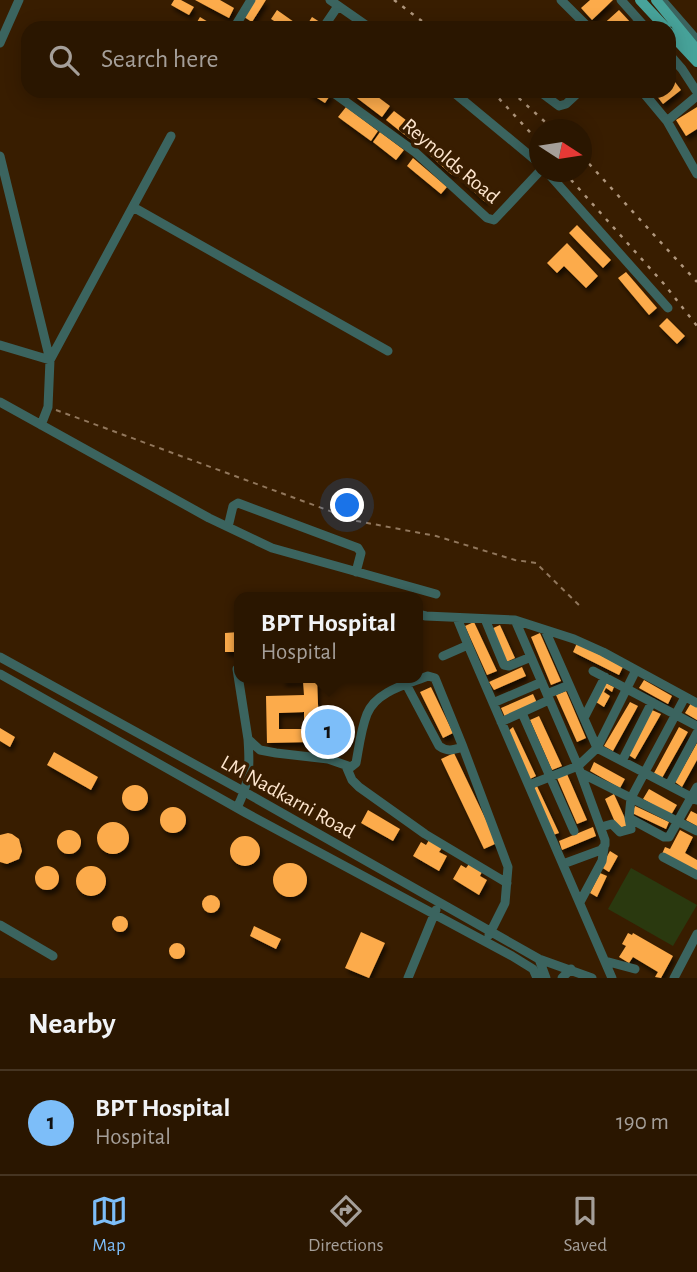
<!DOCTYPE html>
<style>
:root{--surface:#2a1600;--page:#36230f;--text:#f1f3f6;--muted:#a59f99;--line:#463522;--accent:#7dbef9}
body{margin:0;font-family:"Alegreya Sans",sans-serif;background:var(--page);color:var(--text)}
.compass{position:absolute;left:529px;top:119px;width:63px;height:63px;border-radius:50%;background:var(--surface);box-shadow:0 4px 18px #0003;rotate:102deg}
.you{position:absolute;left:348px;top:506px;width:24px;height:24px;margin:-18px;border:5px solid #fff;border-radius:50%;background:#1a73e8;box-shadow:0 0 0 10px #1a73e833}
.badge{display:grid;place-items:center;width:46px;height:46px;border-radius:50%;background:var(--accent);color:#111;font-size:23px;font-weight:700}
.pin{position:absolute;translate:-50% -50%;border:4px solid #fff;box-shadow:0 2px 7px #0006}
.popup{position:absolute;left:234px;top:592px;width:189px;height:91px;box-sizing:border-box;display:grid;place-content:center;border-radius:14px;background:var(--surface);filter:drop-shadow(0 2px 5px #0005);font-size:23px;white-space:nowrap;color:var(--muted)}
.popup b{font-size:26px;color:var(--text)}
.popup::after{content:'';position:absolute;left:50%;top:100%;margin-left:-14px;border:14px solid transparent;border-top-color:var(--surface)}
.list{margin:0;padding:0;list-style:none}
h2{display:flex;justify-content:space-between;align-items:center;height:91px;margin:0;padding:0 28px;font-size:30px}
h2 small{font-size:23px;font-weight:400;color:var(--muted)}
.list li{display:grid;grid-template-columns:46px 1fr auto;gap:21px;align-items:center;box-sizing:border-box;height:105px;padding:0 28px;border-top:2px solid var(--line)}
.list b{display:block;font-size:26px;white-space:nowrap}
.list p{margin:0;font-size:23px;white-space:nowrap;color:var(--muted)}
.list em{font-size:23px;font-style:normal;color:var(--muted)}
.icon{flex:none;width:38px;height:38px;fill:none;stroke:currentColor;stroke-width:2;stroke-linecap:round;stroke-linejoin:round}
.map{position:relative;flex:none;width:697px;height:978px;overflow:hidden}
.search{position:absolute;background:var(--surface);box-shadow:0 4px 18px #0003;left:21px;right:21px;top:21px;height:77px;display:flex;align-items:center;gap:18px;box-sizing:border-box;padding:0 24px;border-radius:21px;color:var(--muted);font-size:26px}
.sheet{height:196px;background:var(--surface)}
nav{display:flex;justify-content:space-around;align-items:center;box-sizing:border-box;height:98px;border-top:2px solid var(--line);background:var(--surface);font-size:19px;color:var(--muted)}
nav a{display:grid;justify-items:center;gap:4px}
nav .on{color:var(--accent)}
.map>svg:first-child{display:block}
.green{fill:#2a390f}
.building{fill:#fcab4c;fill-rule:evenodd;filter:url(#shadow)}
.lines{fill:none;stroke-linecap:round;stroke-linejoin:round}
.path{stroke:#91775c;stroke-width:2;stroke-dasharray:5 5;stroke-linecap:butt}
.minor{stroke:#3b645f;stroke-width:9}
.major{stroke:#47a39a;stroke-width:10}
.rail{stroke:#af967c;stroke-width:2.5;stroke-dasharray:3.5 7;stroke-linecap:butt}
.labels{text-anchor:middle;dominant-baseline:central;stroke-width:7;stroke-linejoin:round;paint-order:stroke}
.street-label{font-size:21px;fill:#fde5cd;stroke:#381d00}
</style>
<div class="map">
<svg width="697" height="978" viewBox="0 0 697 978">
<defs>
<filter id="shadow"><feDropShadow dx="2.5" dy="4.5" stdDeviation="2" flood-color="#0009"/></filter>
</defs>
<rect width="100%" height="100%" fill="#381d00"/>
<path class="green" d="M631,868l66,37 -24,41 -65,-37z"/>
<path class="building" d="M174,0h7l13,7 -5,8 -18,-10z
M195,0h25l14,8 -5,10z
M254,0h12l-14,22 -8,-5z
M590,0h23l-21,20 -11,-12z
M277,10l17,12 -3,6h-6l-14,-9z
M619,10l12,13 -5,5h-27z
M200,17l18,11h-22l-2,-1z
M312,17l11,7 -3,4h-15z
M669,74l12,16 -18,14 -10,-13h16z
M306,91h20l5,3 -6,9z
M356,91h14l20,15 -8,11 -29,-22z
M346,107l32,24 -7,10 -33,-24z
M697,107v22l-11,7 -10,-16z
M394,111l29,22 -8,10 -29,-23z
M380,132l24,18 -8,10 -23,-18z
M432,141l28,25 -8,9 -28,-25z
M413,158l34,29 -6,7 -34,-28z
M466,171l26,23 -7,8 -26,-24z
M577,225l34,35 -8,8 -34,-35z
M567,243l31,33 -12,12 -22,-22 -7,7 -10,-10z
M626,272l31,36 -8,7 -31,-37z
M667,318l18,18 -8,8 -18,-18z
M474,622l23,49 -10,4 -22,-49z
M500,625l15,33 -9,4 -15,-33z
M239,632v20h-14v-19z
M540,633l21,48 -10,4 -20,-48z
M577,643l46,24 -4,8 -46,-23z
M522,667l4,9 -32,14 -5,-8z
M283,678h34l2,52 32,-1v12l-84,2 -1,-47 38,-1 -1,-14 -20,1zM304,712v17h-25v-16z
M644,680l28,16 -4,8 -29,-16z
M606,683l8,4 -2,5 -6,-4 -2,4 6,4 -6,11 -8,-5z
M431,687l22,46 -10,5 -23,-46z
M566,691l20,47 -9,4 -21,-47z
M533,694l4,9 -32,14 -4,-9z
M630,702l8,4 -25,45 -9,-5z
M691,703l6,4v13l-12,-7z
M652,710l9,4 -26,45 -8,-5z
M539,716l23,50 -10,4 -22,-50z
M513,727l23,49 -8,4 -21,-48z
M679,727l9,5 -26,46 -8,-5z
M0,728l15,9 -5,10 -10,-6z
M697,743v17l-15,27 -7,-5z
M54,752l44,25 -7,13 -44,-25z
M454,753l43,90 -13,6 -43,-90z
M594,762l31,17 -5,9 -30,-17z
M567,774l20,46 -10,4 -20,-46z
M122 798a13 13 0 1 1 26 0a13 13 0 1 1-26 0Z
M537,786l22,47 -6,2 -21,-46z
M649,789l28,16 -6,10 -28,-16z
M614,794l14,31 -10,4 -13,-30z
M635,806l34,16 -3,7 -34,-16z
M160 820a13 13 0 1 1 26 0a13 13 0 1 1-26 0Z
M368,810l32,19 -7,12 -32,-18z
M691,811l6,3v12l-11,-6z
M97 838a16 16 0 1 1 32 0a16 16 0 1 1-32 0Z
M593,827l3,9 -34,14 -3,-9z
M680,830l13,7 -8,16 12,7v12l-35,-18 3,-7 5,2z
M57 842a12 12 0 1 1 24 0a12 12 0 1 1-24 0Z
M8,833l4,1 7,5 3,12 -3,8 -12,5 -7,-2v-27z
M230 851a15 15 0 1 1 30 0a15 15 0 1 1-30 0Z
M429,840l13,8 -3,4 8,4 -8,15 -26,-15 8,-14 5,3z
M610,851l8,5 -9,16 -8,-5z
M273 880a17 17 0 1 1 34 0a17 17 0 1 1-34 0Z
M469,864l13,8 -2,4 7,4 -8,15 -26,-16 8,-14 5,3z
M35 878a12 12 0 1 1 24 0a12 12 0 1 1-24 0Z
M76 881a15 15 0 1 1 30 0a15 15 0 1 1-30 0Z
M600,873l7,3 -10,21 -7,-4z
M202 904a9 9 0 1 1 18 0a9 9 0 1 1-18 0Z
M112 924a8 8 0 1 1 16 0a8 8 0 1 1-16 0Z
M254,926l27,13 -5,10 -26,-13z
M361,932l24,11 -16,35 -24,-10z
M628,933l4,2 1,-2 40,23 -12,22 -6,-1 3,-5 -25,-15 -4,6 -10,-6 7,-11 -4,-2z
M169 951a8 8 0 1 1 16 0a8 8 0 1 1-16 0Z"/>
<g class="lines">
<path class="path" d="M56,410l301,111 79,15 79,24 21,3 44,43"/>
<path class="minor" d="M330,0l40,28
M561,0l28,28
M621,0l25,28
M662,0l35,40
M634,25l2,3
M234,28l17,-28
M323,28l15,-22
M0,43l19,-43
M669,54l13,15 15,23
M331,91l84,61 72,66 7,2 46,-49
M452,91l88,73
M539,91l20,15 7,-2 14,-13
M642,91l25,30 30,53
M667,121l30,-25
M0,156l50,204 -2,47 -7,18
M547,172l121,136
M133,207l255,144
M0,345l50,15 121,-224
M0,402l209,116 63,30 164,46
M228,527l5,-21 5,-3 120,45 3,5 -5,19
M417,614l9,2 89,4 59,19 29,13 94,51
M457,618l11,27 144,333
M485,619l19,46 5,1 22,-9
M515,620l63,146 27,74v5l-4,5 -38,14
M545,630l52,118 100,52
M443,656l25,-11
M0,657l243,134 296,168 53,19
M237,669l11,70 12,11 16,3 52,6 23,8 5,-4c3,-16 5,-34 11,-49 9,-23 41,-30 61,-38l7,2 28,69 45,120 -3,36 -16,32
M593,671l104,55
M0,674l246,139 266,143 21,13 4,9
M406,684l33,62c8,6 14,4 24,1
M547,694l22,-9
M685,697l-54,101 -2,20 35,19h5l28,-50
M493,703l49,-21
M522,713l52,118
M584,718l21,-41
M501,722l48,-22
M622,761l30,-59
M346,766l6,14 7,7 66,47 82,49
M581,773l116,58
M529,785l49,-19 19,-18 39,-78
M669,785l28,-52
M237,808c13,-27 13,-40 11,-69
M601,827l11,-3 8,8 11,-3 -2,-11
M663,857l34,18
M580,902l22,-41 2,-13
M0,925l53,31
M539,959l7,19
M605,961l30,8
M408,978l28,-68
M562,978l9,-9
M674,978l23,-44"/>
<path class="major" d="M640,0l26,28
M656,0l41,50
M669,32l28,30"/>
<path class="rail" d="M394,0l37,28
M492,91l48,52
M511,91l43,39
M582,156l115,126
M564,172l100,112 33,42"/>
</g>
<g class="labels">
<g class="street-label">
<text transform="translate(451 161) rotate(40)">Reynolds Road</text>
<text transform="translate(288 797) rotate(29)">LM Nadkarni Road</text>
</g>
</g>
</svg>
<svg class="compass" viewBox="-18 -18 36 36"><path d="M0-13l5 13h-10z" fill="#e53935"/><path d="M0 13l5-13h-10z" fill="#a59f99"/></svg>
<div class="you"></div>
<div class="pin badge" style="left:328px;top:732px">1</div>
<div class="popup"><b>BPT Hospital</b>Hospital</div>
<div class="search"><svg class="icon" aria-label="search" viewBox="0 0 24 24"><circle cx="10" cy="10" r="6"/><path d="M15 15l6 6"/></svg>Search here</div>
</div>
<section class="sheet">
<h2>Nearby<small></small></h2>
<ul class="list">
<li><span class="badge">1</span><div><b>BPT Hospital</b><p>Hospital</p></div><em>190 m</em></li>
</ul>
</section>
<nav>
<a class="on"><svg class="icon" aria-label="map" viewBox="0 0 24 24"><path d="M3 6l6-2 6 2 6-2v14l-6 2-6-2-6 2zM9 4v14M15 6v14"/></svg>Map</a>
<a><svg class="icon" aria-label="directions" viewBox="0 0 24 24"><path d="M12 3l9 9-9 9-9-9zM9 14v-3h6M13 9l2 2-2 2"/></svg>Directions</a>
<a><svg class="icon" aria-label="saved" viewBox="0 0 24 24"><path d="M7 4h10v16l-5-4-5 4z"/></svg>Saved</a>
</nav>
